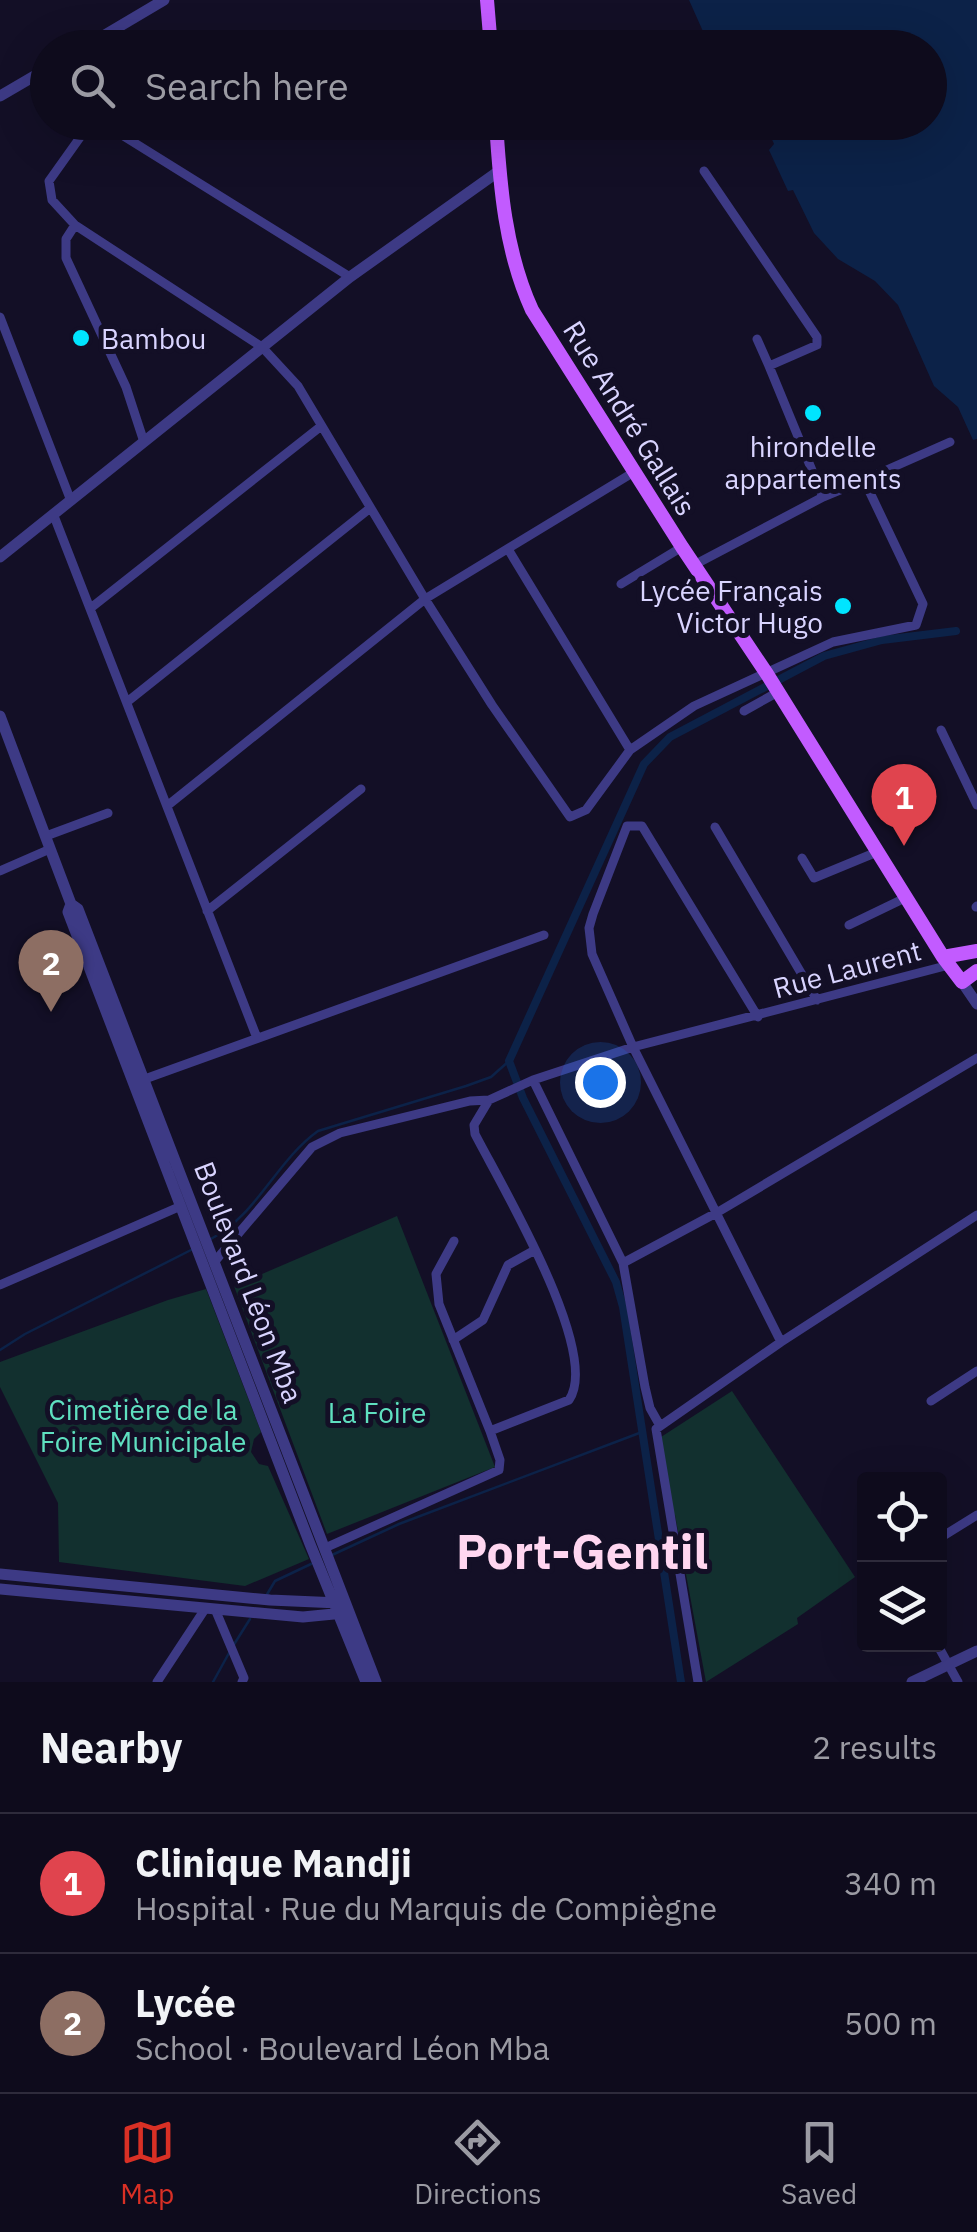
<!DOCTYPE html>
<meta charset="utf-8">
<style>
:root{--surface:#0e0b1c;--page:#171425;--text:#f1f3f6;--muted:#9b9ba3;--line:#2e2b3b;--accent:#d93025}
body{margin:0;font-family:"IBM Plex Sans",sans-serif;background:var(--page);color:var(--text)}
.controls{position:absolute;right:30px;bottom:30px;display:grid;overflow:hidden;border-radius:10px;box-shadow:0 10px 40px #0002}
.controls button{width:90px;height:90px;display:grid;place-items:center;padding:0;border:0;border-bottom:2px solid var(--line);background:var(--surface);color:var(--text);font:50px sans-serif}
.you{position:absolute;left:600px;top:1082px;width:35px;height:35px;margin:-25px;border:8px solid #fff;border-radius:50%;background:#1a73e8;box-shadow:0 0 0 15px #1a73e833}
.badge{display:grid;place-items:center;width:65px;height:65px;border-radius:50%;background:var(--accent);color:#fff;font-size:32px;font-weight:700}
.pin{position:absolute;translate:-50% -82px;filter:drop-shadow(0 2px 5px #0008)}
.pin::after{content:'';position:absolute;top:52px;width:35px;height:30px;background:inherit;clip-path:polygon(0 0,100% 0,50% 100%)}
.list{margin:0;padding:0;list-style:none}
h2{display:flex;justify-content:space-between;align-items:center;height:130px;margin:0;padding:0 40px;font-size:42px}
h2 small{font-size:32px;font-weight:400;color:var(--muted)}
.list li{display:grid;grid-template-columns:65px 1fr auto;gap:30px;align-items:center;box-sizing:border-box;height:140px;padding:0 40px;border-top:2px solid var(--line)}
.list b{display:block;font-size:38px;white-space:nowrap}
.list p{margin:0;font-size:32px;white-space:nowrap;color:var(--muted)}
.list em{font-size:32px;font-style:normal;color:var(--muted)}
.icon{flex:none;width:55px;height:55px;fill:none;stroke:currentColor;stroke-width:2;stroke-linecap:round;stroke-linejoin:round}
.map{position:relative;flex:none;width:977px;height:1682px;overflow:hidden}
.search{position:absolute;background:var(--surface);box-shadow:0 10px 40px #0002;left:30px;right:30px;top:30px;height:110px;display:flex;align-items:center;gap:25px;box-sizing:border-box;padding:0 35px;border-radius:55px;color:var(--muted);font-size:38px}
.sheet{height:410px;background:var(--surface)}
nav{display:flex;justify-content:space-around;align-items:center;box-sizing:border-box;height:140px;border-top:2px solid var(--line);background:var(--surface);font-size:28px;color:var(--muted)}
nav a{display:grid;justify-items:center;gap:5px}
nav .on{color:var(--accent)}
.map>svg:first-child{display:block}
.green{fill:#12302f}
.water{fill:#0c2248}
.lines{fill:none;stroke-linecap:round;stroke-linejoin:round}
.stream{stroke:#0c2248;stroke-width:2.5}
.canal{stroke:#0c2248;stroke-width:8}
.minor{stroke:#3d3a85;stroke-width:9}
.tertiary{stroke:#3d3a85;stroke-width:11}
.primary{stroke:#c25bff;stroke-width:14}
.poi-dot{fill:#00e5ff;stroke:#130f26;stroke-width:4}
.labels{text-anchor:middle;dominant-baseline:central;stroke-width:10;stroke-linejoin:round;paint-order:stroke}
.poi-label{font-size:28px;fill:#d9d4ff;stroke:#130f26;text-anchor:start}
.street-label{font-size:28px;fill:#d9d4ff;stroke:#130f26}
.park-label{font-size:28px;fill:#5fe0c0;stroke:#130f26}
.town-label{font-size:48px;font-weight:bold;fill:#ffd6f0;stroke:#130f26}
</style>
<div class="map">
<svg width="977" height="1682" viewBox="0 0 977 1682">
<rect width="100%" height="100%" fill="#130f26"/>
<path class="green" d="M397,1216l98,251 -168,67 -93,-248z
M206,1289l55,143 -7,7 -3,13 8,12 9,2 41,93 -64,27 -186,-24 -1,-59 -58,-116v-25l168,-62z
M732,1391l123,186 -58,41 1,6 -92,58 -31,-167 -3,-1 -11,-77z"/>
<path class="water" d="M689,0h288v439l-4,1 -15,-33 -24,-21 -36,-81 -23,-24 -37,-22 -24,-26 -21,-43 -5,1 -19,-41 5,-6 -9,-21 165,-1v-74l-220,-1z"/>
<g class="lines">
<path class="stream" d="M209,1240c47,-23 67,-79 109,-109l148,-45 25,-9 18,-16
M0,1350l25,-16 168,-85
M332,1555l67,-31 243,-92
M266,1596l9,-15 36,-17
M233,1646l17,-27
M213,1682l16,-29"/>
<path class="canal" d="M681,1682l-58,-375 -7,-25 -93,-184 -14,-37 135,-297 26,-27 154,-81 58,-16 74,-9"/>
<path class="minor" d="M91,122l-42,59 3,19 23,25 187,122 36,39 127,213 67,106 78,112 16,-7 44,-60 64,-44 139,-64 83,-17 7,-21 -59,-124 -41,17
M101,122l249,155
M75,225l-9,14v19l60,129 18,55
M0,317l71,184
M757,339l12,27
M864,480l86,-38
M54,516l203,522
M508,549l122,201
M694,565l129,-68 -54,-131 48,-21v-8l-113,-166
M621,584l61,-37
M92,607l228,-180
M127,702l242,-193
M744,711l34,-19
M941,730l36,75
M167,806l258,-207 209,-127
M715,827l102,173
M46,836l62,-23
M802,858l12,20 63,-26
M0,871l50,-22
M976,907l1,-1
M207,911l154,-122
M849,925l56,-27
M758,1017l-116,-191h-15l-34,88 -4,14 3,26 41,93 148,295
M142,1080l402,-145
M533,1080l90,183 22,124 5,21 9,16
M216,1260l96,-113 28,-14 130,-32 19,-1
M623,1263l95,-51 259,-154
M0,1285l181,-79
M453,1340l30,-20 25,-55 27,-15
M931,1401l46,-30
M490,1431l79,-31c33,-47 -69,-217 -94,-266l-1,-9 15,-25 44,-20 100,-33 316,-82
M940,1538l37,-23
M325,1548l174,-78 1,-10 -10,-29 -51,-127 -3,-30 18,-33
M215,1609l29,69 -2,4
M937,1644l21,38
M157,1682l48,-73
M698,1682l-42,-253 125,-87 196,-127"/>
<path class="tertiary" d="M83,48l81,-48
M0,96l48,-28
M0,557l350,-280 149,-106
M0,716l71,188 -3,8 242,632 56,138
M71,904l7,5 298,773
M962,982l15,22
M0,1574l270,26 69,3
M0,1589l303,28 41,-4
M912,1682l65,-31"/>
<path class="primary" d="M487,0l4,48
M496,122c4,64 9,129 36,188l150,237 85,127 176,283 19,25 15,-11
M943,957l34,-6"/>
</g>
<g class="poi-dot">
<circle cx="81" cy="338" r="10"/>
<circle cx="813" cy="413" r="10"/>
<circle cx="843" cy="606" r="10"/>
</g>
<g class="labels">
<g class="poi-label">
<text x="101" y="338">Bambou</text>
<text x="813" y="446" text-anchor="middle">hirondelle<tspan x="813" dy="32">appartements</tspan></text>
<text x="823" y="590" text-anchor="end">Lycée Français<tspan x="823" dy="32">Victor Hugo</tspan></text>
</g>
<g class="street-label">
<text transform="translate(630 418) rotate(58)">Rue André Gallais</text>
<text transform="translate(847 969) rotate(-15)">Rue Laurent</text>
<text transform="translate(249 1282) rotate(69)">Boulevard Léon Mba</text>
</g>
<g class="park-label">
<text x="143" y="1409">Cimetière de la<tspan x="143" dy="32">Foire Municipale</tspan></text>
<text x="377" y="1412">La Foire</text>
</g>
<g class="town-label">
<text x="582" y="1551">Port-Gentil</text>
</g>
</g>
</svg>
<div class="controls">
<button><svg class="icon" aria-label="locate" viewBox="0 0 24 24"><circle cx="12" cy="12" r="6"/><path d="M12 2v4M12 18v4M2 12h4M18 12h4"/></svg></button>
<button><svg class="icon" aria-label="layers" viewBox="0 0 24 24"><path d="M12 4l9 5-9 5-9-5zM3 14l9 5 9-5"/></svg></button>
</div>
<div class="you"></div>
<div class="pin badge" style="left:904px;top:846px;background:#e0444e">1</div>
<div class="pin badge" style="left:51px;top:1012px;background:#8d6e63">2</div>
<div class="search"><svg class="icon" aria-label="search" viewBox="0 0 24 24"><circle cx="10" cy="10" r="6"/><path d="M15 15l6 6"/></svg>Search here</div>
</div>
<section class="sheet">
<h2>Nearby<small>2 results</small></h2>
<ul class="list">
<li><span class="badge" style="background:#e0444e">1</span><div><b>Clinique Mandji</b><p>Hospital · Rue du Marquis de Compiègne</p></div><em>340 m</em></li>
<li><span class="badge" style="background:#8d6e63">2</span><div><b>Lycée</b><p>School · Boulevard Léon Mba</p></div><em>500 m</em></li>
</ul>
</section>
<nav>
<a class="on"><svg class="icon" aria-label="map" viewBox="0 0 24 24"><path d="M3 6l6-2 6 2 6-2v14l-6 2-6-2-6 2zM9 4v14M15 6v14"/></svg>Map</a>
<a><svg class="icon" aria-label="directions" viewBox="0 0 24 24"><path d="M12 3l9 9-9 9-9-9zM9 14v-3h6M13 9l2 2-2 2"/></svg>Directions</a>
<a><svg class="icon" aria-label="saved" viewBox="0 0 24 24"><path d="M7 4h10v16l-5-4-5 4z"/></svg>Saved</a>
</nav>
